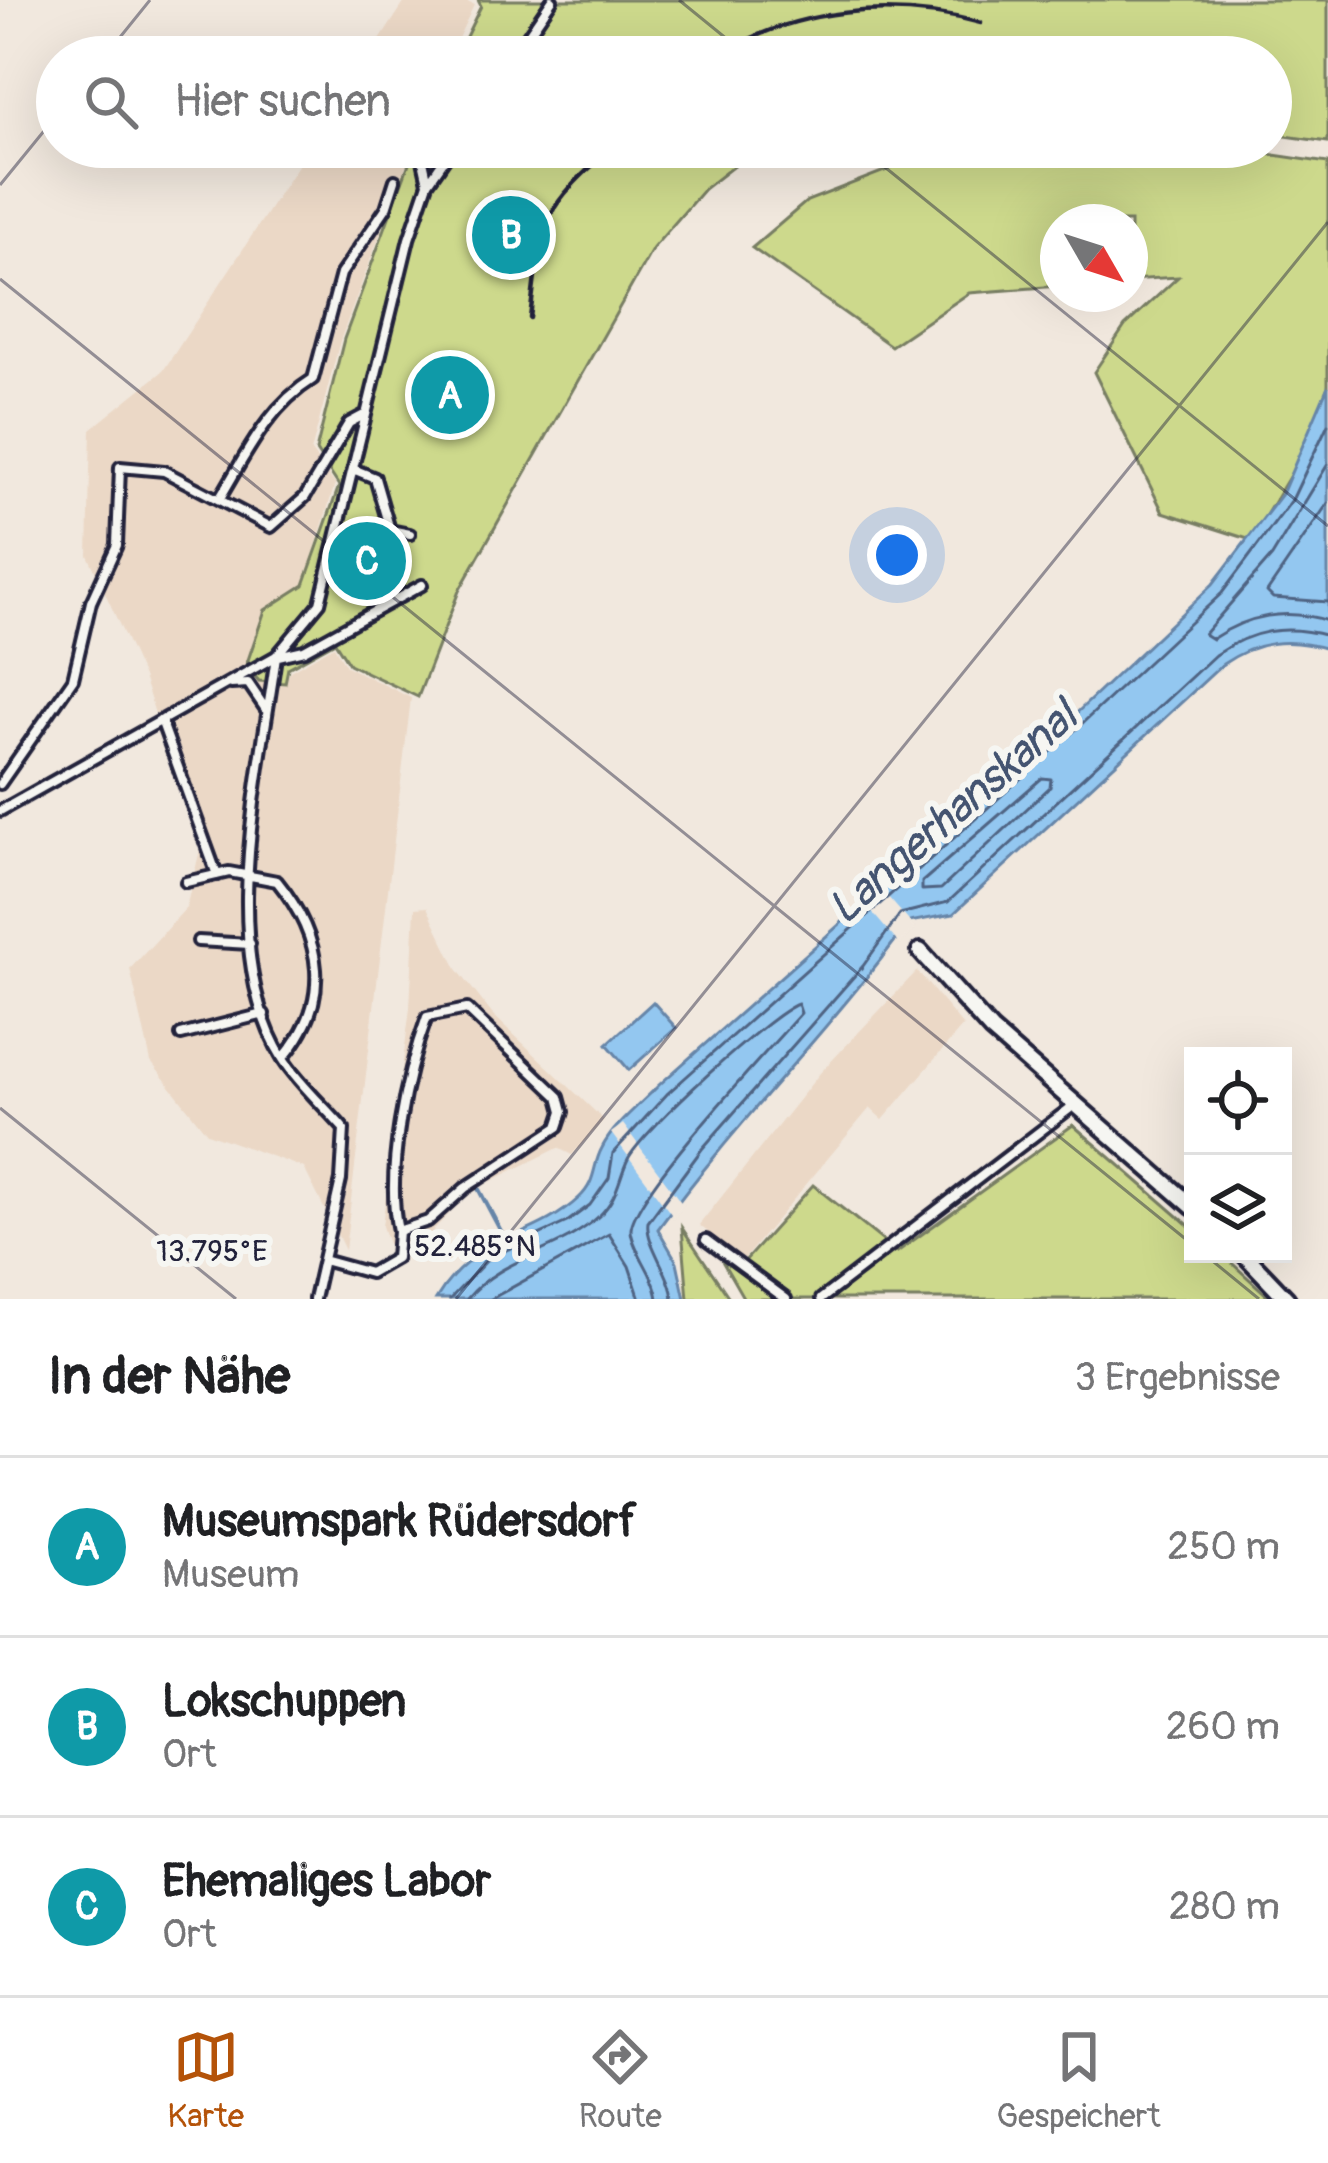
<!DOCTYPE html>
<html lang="de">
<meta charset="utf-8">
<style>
:root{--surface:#fff;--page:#f2f2f2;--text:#202124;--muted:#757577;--line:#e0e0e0;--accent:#b45309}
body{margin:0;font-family:Pangolin,sans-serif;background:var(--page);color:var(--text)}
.controls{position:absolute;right:36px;bottom:36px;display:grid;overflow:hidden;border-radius:0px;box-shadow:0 12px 48px #0002}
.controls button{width:108px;height:108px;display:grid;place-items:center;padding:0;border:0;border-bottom:3px solid var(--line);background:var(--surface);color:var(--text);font:60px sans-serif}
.compass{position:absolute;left:1040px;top:204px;width:108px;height:108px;border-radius:50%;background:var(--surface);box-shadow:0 12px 48px #0002;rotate:129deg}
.you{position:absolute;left:897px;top:555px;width:42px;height:42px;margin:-30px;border:9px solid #fff;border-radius:50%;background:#1a73e8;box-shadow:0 0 0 18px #1a73e833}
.badge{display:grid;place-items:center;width:78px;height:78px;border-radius:50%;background:var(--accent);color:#fff;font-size:39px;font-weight:700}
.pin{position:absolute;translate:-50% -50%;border:6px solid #fff;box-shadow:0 3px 12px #0006}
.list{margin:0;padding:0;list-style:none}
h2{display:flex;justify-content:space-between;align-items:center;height:156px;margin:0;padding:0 48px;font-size:51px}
h2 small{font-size:39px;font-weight:400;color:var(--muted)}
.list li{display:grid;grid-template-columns:78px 1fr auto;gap:36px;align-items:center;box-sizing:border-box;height:180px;padding:0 48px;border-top:3px solid var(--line)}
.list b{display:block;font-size:45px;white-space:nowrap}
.list p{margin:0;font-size:39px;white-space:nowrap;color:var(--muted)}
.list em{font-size:39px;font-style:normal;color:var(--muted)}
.icon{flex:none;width:66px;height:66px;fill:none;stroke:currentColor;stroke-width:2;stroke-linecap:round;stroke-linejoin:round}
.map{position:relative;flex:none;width:1328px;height:1299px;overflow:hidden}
.search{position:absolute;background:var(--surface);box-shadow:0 12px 48px #0002;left:36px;right:36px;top:36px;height:132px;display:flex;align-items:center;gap:30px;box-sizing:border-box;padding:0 42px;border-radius:66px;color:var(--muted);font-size:45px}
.sheet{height:696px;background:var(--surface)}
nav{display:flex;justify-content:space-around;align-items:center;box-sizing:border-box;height:168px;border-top:3px solid var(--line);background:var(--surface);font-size:33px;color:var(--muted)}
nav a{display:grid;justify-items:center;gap:6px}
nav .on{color:var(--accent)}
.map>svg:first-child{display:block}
.built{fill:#ebd8c6}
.green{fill:#cdd98c;stroke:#787e64;stroke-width:3}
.water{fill:#93c7f0;stroke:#6685a8;stroke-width:3}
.pier{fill:#f1e8de}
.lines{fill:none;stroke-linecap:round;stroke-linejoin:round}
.shore{stroke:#4f6483;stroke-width:3}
.stream{stroke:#6685a8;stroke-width:4.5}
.lane-casing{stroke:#22223b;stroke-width:16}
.street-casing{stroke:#22223b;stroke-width:22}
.lane{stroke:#f6f6f2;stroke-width:8}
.street{stroke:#f6f6f2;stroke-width:14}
.rail{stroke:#22223b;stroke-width:4.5}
.ticks{fill:none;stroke:#22223b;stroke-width:3;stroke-opacity:0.45}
.labels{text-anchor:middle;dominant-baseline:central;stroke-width:12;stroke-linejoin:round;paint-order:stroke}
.water-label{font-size:45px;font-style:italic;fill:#445471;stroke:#f6f6f2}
.ticks-label{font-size:30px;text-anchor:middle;fill:#22223b;stroke:#f6f6f2;stroke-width:12;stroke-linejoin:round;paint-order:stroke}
</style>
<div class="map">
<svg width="1328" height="1299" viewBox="0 0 1328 1299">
<rect width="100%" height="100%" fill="#f1e8de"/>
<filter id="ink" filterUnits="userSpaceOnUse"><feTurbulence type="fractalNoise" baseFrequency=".00833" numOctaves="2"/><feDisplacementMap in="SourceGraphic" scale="24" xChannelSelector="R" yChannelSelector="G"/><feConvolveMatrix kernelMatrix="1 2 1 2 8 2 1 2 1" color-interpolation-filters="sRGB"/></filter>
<g filter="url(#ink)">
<path class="built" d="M406,0h57l11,5 -25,52h-80z
M310,147h103l-73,194 -29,111 24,32 -31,101 -39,25 19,73 6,-12 44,-25 12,20 65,32 -66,552 -41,-82 -97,-35 -56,-71 -21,-93 56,-61 14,-58 -57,-173 -55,-122 3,-126 72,-58z
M427,907l30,62 35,45 112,106 -32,35 -14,-7 -87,43 -57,59 -25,-3 -7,-21 28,-218 5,-100z
M917,971l46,55 -80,94 -13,-12 -127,152 -44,-35 121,-152z"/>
<path class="green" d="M478,0h850v142l-57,-8v-77h-815l25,-51z
M415,147h343l-54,42 -51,59 -194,343 -41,106 -69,-33 -14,-22 -47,26 -3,15 -26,-2 -13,-15 19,-56 39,-25 35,-99 -23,-35 28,-112z
M946,147l85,16 73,-15 116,-1 108,16v223l-24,66 -53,88 -88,-28 -69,-140 31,-46 53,-49 -48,3v-58h-72v64l-89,7 -78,53 -139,-98 55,-47z
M1073,1125l120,104v25h29l49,45h-527l-30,-52 30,15 69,-77 84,67z
M682,1228l48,71h-42z"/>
<path class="water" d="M1328,386v263c-40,-12 -71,-8 -105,15l-270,250 -44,8c-78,107 -173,200 -251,307l19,33 8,37h-249c38,-64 96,-57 143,-101 18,-17 13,-32 23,-50 11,-23 40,-45 57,-63l407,-362 147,-139 69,-90z
M653,1002l23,26 -47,42 -22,-26z"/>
<path class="pier" d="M874,881l41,47 -15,17 -42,-49z
M623,1124l60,81 -9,13 -63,-85z"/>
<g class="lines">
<path class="shore" d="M1328,464l-56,92 -68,78 8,5c36,-24 73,-31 116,-18
M1328,503l-61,89 6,6 55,4
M1042,778l9,1 -1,8 -109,102 -19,1v-8z
M450,1299l39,-41 78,-36 23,-17 19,-27 4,-25 55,-60 406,-362 148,-138 70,-93 36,-76
M467,1299c35,-43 93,-46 132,-83 19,-18 19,-36 29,-57 14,-28 143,-146 170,-155l3,9c-29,33 -172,184 -170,218 2,20 24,43 27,68
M491,1299l118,-65 20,32 11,33
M673,1299c-2,-26 -28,-55 -25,-77l54,-73 161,-183 37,-52 48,-12 267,-247c36,-25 70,-31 113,-19"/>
<path class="stream" d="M478,1188l26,49"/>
<g class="lane-casing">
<path id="lane" d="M513,57l39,-57
M420,147l8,36
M353,469l22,9 15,52 20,4
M220,498c27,-45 48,-91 93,-119l28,-105 45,-66 9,-28
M380,576l13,-45
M276,656c-16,118 -60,295 7,403 16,25 41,47 61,70l-3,51 -27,119
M278,656l26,-6 118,-65
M231,684l17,-1 19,28
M161,720l56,155
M0,784l73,-105 18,-77 26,-57 3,-78 44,4 107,56 34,-30 44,-74 15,-8
M0,811l276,-155 44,-53 89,-364 19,-56 25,-36
M186,882l43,-10 48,9c46,57 56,120 6,177
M198,941l52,3
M181,1035l83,-21
M706,1240l80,59
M323,1260l47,13 26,-15 2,-27 30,-10 37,-33 93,-61 5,-15 -4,-15 -92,-88 -40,8c-21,57 -42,155 -29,214
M821,1299l252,-193"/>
</g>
<g class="street-casing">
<path id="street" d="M920,951l71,79 202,177
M1244,1254l43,45"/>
</g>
<use href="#lane" class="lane"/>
<use href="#street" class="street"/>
<path class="rail" d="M717,57c77,-50 177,-57 264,-34
M530,318c12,-96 7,-105 83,-171"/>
</g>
</g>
<path class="ticks" d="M679,0l70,57M104,57l46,-57M860,147l468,379M0,185l57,-70M0,279l1193,966M0,1108l236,191M1204,1254l55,45M456,1299l872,-1077"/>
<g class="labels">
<g class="water-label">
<text transform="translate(953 813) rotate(-41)">Langerhanskanal</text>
</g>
</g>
<g class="ticks-label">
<text x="475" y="1256">52.485°N</text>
<text x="212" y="1261">13.795°E</text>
</g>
</svg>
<div class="controls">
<button><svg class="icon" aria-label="locate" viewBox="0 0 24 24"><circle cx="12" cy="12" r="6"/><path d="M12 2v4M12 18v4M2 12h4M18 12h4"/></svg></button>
<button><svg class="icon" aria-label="layers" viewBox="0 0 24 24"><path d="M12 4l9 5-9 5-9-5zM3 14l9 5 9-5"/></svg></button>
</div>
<svg class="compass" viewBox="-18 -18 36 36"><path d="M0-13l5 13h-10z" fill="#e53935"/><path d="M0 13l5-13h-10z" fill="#757577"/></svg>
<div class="you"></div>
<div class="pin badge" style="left:450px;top:395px;background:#0f9aa8">A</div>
<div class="pin badge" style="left:511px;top:235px;background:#0f9aa8">B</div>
<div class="pin badge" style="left:367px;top:561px;background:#0f9aa8">C</div>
<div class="search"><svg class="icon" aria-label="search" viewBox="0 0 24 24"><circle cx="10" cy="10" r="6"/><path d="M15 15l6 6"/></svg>Hier suchen</div>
</div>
<section class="sheet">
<h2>In der Nähe<small>3 Ergebnisse</small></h2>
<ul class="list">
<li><span class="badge" style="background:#0f9aa8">A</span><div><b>Museumspark Rüdersdorf</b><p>Museum</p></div><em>250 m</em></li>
<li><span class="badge" style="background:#0f9aa8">B</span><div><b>Lokschuppen</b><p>Ort</p></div><em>260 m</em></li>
<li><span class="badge" style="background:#0f9aa8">C</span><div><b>Ehemaliges Labor</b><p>Ort</p></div><em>280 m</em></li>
</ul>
</section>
<nav>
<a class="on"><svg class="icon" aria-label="map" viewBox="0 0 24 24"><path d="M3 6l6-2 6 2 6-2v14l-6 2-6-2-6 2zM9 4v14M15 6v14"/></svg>Karte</a>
<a><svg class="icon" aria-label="directions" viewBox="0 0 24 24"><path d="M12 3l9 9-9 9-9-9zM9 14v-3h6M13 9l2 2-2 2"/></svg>Route</a>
<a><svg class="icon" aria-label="saved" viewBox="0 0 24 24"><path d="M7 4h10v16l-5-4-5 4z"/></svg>Gespeichert</a>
</nav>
